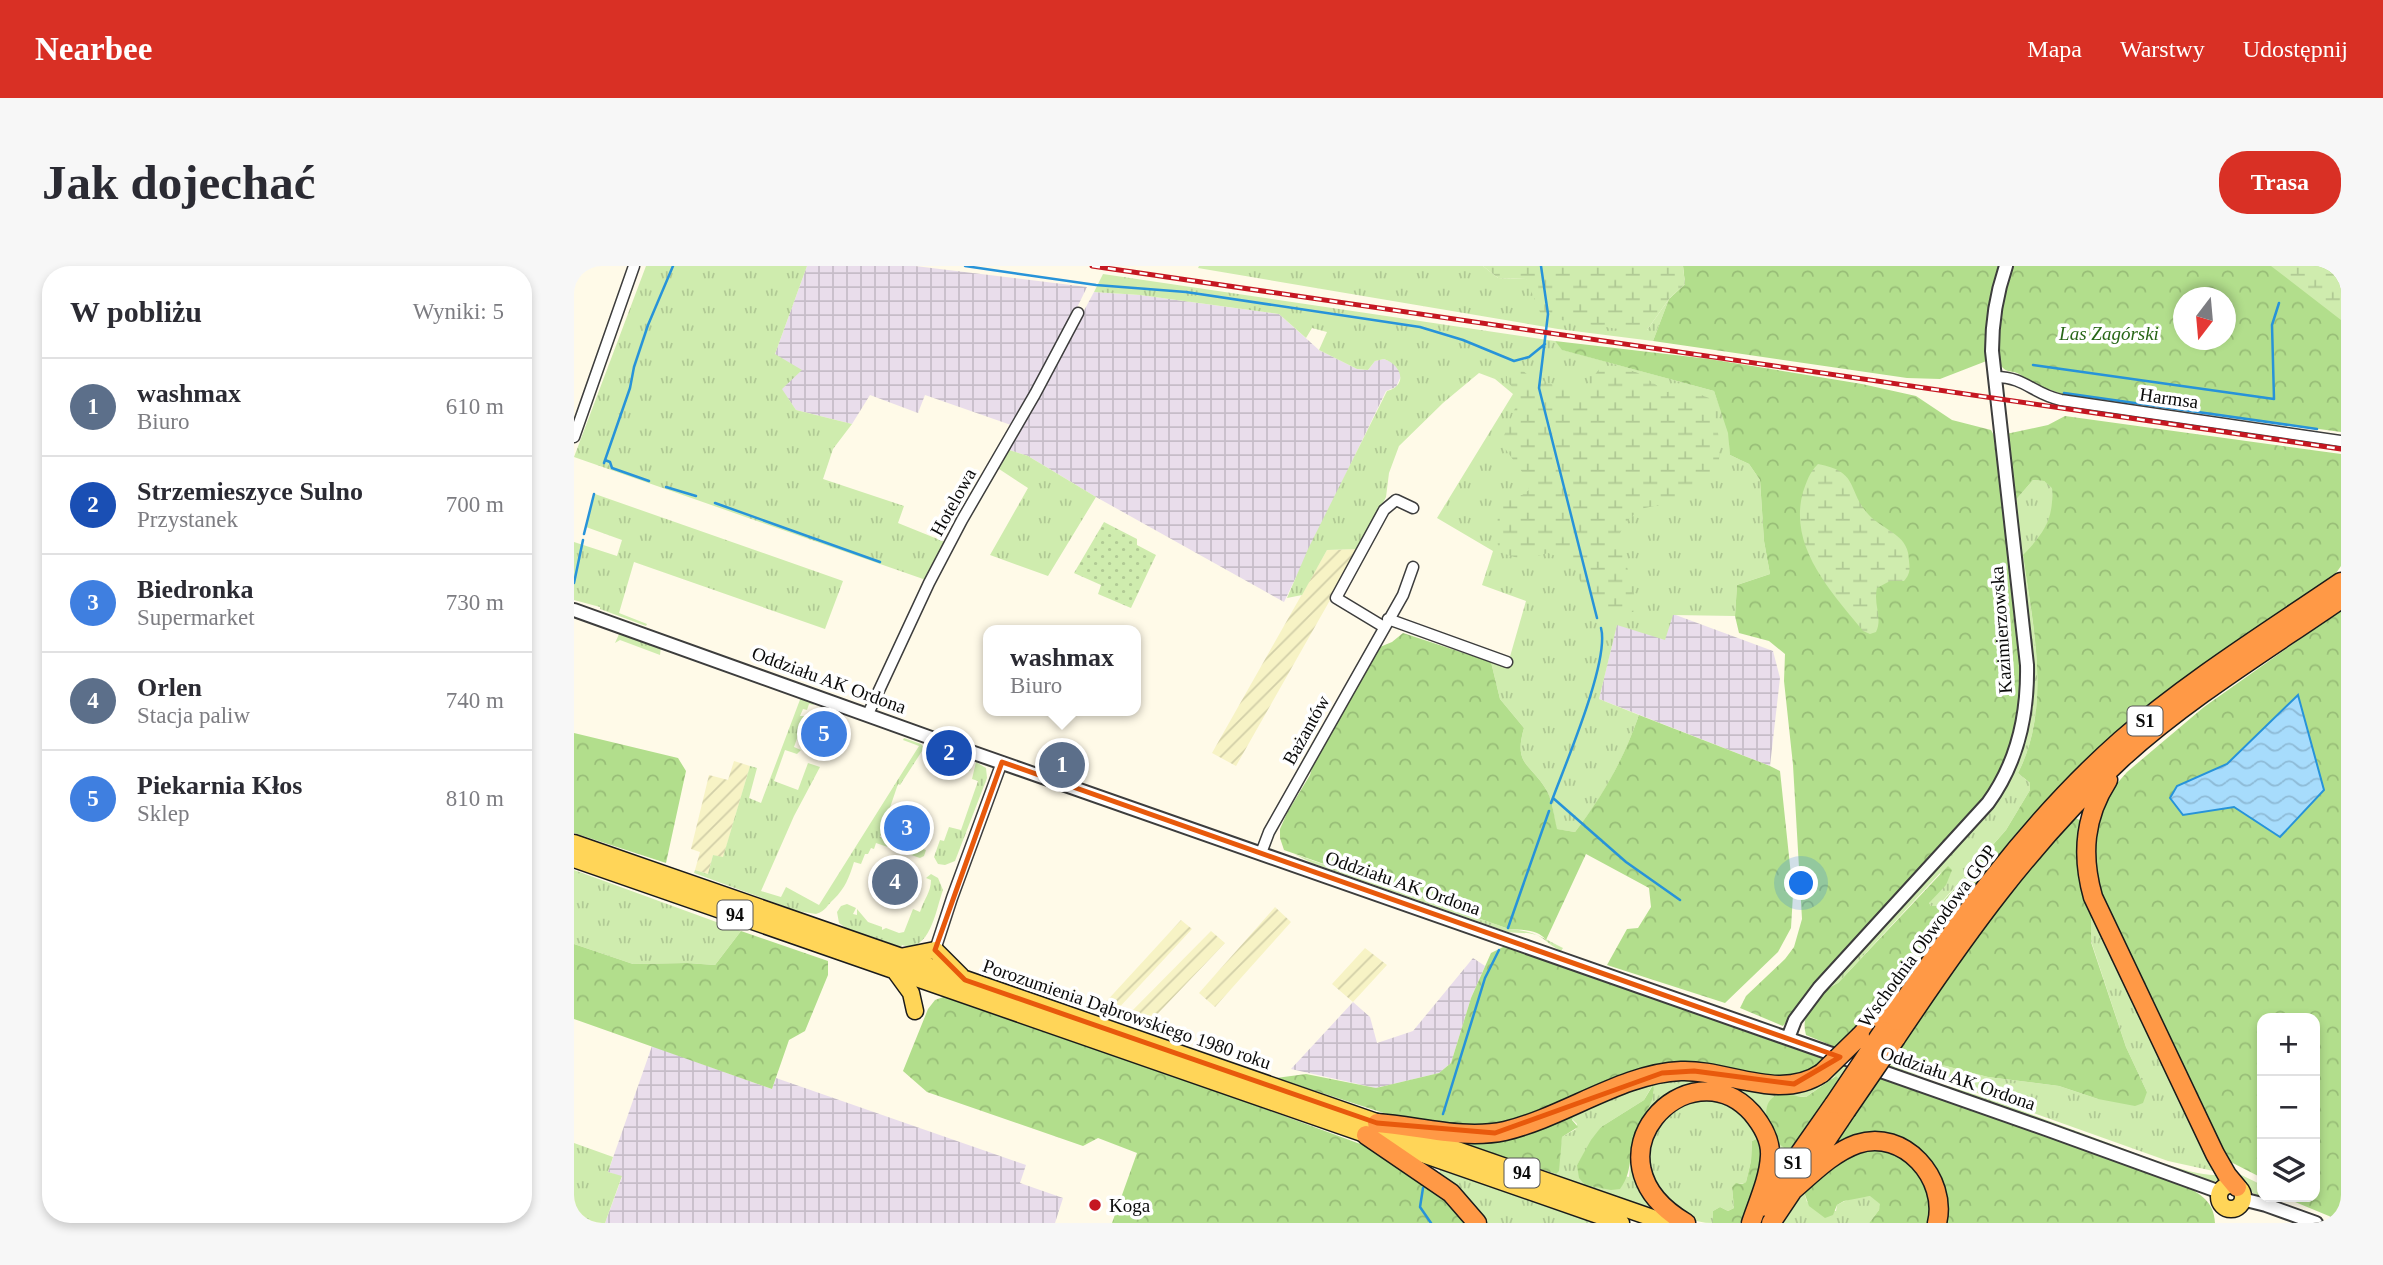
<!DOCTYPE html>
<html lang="pl">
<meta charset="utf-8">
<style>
:root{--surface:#fff;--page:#f7f7f7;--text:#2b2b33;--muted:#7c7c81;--line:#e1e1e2;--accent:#d93025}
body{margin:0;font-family:Georgia,serif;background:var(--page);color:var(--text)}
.controls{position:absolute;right:21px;bottom:21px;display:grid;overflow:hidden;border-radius:14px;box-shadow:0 4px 10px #0003}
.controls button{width:63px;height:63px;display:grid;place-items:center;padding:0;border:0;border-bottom:2px solid var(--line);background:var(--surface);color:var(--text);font:35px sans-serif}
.compass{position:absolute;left:1599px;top:21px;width:63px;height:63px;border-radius:50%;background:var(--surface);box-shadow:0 4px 10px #0003;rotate:196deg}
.you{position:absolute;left:1228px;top:618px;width:24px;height:24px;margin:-18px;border:5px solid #fff;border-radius:50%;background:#1a73e8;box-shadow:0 0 0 10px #1a73e833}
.badge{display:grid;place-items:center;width:46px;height:46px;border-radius:50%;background:var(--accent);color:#fff;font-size:23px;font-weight:700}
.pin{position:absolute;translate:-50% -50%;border:4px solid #fff;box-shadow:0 2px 7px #0006}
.popup{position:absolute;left:409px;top:359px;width:158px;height:91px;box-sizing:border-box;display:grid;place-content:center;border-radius:14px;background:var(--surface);filter:drop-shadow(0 2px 5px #0005);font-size:23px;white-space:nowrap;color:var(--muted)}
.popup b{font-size:26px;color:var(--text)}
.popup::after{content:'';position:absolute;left:50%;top:100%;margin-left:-14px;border:14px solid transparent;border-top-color:var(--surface)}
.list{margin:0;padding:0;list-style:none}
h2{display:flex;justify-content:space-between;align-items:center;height:91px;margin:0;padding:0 28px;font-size:30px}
h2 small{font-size:23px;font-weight:400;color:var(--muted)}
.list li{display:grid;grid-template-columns:46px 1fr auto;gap:21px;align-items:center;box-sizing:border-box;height:98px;padding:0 28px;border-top:2px solid var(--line)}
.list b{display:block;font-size:26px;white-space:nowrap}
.list p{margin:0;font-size:23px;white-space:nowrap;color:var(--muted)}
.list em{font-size:23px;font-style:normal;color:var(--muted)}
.icon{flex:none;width:38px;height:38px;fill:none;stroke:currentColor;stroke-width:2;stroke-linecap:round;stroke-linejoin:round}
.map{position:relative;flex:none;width:1767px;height:957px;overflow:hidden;border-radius:28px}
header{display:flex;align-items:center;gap:42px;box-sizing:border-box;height:98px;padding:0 35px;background:var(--accent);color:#fff}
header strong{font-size:33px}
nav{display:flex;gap:38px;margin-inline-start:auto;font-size:24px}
.intro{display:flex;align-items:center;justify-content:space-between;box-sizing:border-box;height:168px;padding:0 42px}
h1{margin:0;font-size:49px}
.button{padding:18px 32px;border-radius:28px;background:var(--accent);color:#fff;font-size:24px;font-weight:700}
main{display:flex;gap:42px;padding:0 42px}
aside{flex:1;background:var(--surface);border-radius:28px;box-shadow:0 4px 10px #0003}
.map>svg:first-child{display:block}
.industrial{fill:url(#industrial-grid)}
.farmland{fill:url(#farmland-furrows)}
.grass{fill:url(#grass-tufts);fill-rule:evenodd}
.forest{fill:url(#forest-crowns);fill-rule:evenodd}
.wetland{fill:url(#wetland-marsh)}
.garden{fill:url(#garden-dots)}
.water{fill:url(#water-waves);stroke:#2793d9;stroke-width:2}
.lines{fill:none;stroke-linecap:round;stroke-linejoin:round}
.stream{stroke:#2793d9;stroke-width:2.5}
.minor-casing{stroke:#3d3d3d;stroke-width:13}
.tertiary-casing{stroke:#3d3d3d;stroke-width:16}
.primary-casing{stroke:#1b1b1b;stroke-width:19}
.motorway-casing{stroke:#1b1b1b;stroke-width:21}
.minor{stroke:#fff;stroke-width:10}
.tertiary{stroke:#fff;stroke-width:12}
.primary{stroke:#ffd558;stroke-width:16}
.motorway{stroke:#ff9946;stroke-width:18}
.rail-casing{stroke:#c51721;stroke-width:5}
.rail{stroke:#fff;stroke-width:2.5;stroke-dasharray:8;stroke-linecap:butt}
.motorway-bridge-casing{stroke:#1b1b1b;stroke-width:21;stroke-linecap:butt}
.motorway-bridge{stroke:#ff9946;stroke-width:18}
.marked{fill:none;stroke:#e8590c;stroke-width:5;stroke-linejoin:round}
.poi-dot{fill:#c51721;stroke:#fff;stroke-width:2.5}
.labels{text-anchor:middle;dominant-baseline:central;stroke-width:7;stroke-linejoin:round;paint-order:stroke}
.shield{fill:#fff;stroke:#545454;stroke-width:2}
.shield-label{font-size:18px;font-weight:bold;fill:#0a0a0a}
.park-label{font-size:19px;font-style:italic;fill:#276616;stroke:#fff}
.street-label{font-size:19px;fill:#0a0a0a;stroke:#fff}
.poi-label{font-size:19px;fill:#0a0a0a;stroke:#fff;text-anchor:start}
</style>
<header>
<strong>Nearbee</strong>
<nav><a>Mapa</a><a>Warstwy</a><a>Udostępnij</a></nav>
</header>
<div class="intro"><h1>Jak dojechać</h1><a class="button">Trasa</a></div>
<main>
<aside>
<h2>W pobliżu<small>Wyniki: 5</small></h2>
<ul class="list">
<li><span class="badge" style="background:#5c6f8a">1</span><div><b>washmax</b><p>Biuro</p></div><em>610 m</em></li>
<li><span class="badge" style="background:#1a4fb4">2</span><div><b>Strzemieszyce Sulno</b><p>Przystanek</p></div><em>700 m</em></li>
<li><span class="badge" style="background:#3f7fe0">3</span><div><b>Biedronka</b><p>Supermarket</p></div><em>730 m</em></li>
<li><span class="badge" style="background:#5c6f8a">4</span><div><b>Orlen</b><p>Stacja paliw</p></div><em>740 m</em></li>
<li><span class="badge" style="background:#3f7fe0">5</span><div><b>Piekarnia Kłos</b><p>Sklep</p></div><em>810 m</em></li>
</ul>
</aside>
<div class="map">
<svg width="1767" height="957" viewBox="0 0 1767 957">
<defs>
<pattern id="industrial-grid" width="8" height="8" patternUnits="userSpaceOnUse" patternTransform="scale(1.75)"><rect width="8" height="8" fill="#e9ddeb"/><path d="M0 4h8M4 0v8" fill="none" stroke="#c6bcc8"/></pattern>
<pattern id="farmland-furrows" width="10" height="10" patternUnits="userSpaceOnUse" patternTransform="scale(1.75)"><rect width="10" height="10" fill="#f7f3c5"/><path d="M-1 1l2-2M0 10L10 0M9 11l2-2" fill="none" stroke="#d2cfa8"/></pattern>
<pattern id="grass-tufts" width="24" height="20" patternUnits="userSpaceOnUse" patternTransform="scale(1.75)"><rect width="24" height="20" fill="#cfecae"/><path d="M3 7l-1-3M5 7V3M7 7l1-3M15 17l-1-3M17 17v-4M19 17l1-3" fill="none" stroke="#b0c994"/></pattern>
<pattern id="forest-crowns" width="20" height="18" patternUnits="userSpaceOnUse" patternTransform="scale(1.75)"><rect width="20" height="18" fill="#b2de8c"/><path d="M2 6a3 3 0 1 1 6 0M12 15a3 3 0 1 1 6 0" fill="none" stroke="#98bd77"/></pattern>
<pattern id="wetland-marsh" width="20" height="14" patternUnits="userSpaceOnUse" patternTransform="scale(1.75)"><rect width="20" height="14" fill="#cfecae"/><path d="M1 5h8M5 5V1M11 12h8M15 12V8" fill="none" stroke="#b0c994"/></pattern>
<pattern id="garden-dots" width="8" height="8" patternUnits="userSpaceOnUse" patternTransform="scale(1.75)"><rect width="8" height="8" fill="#cfecae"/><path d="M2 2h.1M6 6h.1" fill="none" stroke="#b0c994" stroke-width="1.8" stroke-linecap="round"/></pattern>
<pattern id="water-waves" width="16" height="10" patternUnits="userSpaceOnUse" patternTransform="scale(1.75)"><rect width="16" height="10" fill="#a7dcfc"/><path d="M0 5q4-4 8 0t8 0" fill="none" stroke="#8ebbd7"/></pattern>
</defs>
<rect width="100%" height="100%" fill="#fffae8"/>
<path class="industrial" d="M233,0h108l172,21 -15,31 -61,107 -86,-30 -7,18 -48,-18 -18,29 -56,-14 -14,-20 -7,-36z
M520,26l46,3 139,19 40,36 38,19 11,1 7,-9 9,-2 12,5 4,5 1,7 -5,11 -10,4 -102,211 -188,-105 -68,-41 -19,-6z
M1099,348l100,37 7,27 -10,88 -171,-67 18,-75z
M899,692l12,8 -14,32 -20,65 -12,10 -63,15 -85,-19 62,-67 17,15 7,26 36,-12z
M78,780l120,43 4,-11 250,87 -6,18 43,15 -8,25h-450l17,-46 -14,-5z"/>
<path class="farmland" d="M785,283l-123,217 -24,-13 115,-203z
M160,495l16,5 -27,92 -10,-3 -5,19 -13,-4 5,-18 -9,-3 18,-74 19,5z
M701,641l16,15 -76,85 -16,-14z
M607,654l11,9 -76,82 -13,-6z
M637,665l14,12 -79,83 -21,-8z
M791,682l22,17 -34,37 -21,-18z"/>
<path class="grass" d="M72,0h161l-32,88 27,16 -20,19 14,21 56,14 -19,25 -10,30 81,27 -6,17 47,19 -19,38 -352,-123z
M625,0h284l15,12 28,1 121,51 22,-31 -16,42 -95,-12 -360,-61z
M529,8l452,67 8,9 151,41 15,42 1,22 19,9 11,16 4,61 6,33 -33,11 -2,31 -62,-1 -8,25 -48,-15 -18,74 40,16c-16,45 -35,80 -64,117l-19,-3c-2,-12 -3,-27 -9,-38 -16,-28 -34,-25 -23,-63l-24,-29 -9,-37 16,5 19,-66 -44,-16 11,-34 -56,-33 76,-124 -18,-15 -16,-6 -36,30 -44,43 -10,27 -3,24 -27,52 -32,1 -25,45 -15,3 21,-49 79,-158c21,-5 15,-26 -3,-32l-9,2 -7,9 -11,-1 -38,-19 8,-18 -15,-4 -6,10 -27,-24 -139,-19 -46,-3z
M435,184l19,6 68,41 -48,79 -58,-21 38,-67 -32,-21z
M1459,214l11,1 8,6 1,23 -12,27 -18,19c10,70 29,151 -5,217l13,11 -1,6 -24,40 -68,76h-7l-2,-3 12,-31 -103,111 -12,5 188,-486z
M21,228l248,87 -18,48 -191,-67 -15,51 28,11 -1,2 -46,-17v-2l-26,-7v-58l43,14 5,-16 -36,-13z
M46,366l41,14 -1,9 -40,-15 -5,3z
M227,431l11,4 2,4 -5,-1 -2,6 -4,-1 -3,7h5l-11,31 7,3 -4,4 -12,-4 -11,31 24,9 10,-27 12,4 -26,49 -33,75 20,6 5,-10 33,18 100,-159 -16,-6 1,-2 17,6 3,4 -24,37 -2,-1 -18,53 39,14 1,-3 6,2 -2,6 -4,2 -44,-15 -2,6 -3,-1 -3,6h-3l-4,10 -7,-2c-5,16 -9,26 -20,37 -7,6 -8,12 -18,15l-19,-3 -103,-38 1,-3 13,4 5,-19 10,2 27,-91 7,2 -8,30 12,5z
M369,485l30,10 -3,10 -36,-13 3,-6z
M402,496l10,6 1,10 -32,83 -10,4 -7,-1 -4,-7 6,-17 4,1 5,-14 12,3 17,-49 -6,-2z
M720,588l215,75c26,2 32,8 54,19l-2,3c-8,-4 -12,-8 -19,-13 -9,-7 -23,-4 -34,-6l-196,-69z
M0,604l167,61 -26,34 -28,-2 -54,1 -59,-20z
M357,608l7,4 5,12c-7,19 -13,64 -41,55l-1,2 -55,-19 -7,-5 -2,-11 4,-6 6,-2 9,4 -3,6 4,1v-6l11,13 14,5v3l4,-2 13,5 5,-1 9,-23 7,3c4,-13 11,-20 11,-32l-5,-2z
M1517,639l127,267 -50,-11 -205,-73 -77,-22 33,-7 69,18 71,9 39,13 49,-7 -21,-45 -35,-106z
M1269,798l7,3 -9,14 -6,-5 -29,21 -27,-2 12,56 -20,31 -20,-78 -86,-6 -16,14 -15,60 8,20 24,25 -120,-44 10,1 6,-37 14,-8 1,-5 -6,-6 3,-5 78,-33zM1078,820l2,6 -21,48 -4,37 -52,-12 24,-38 43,-27z
M1331,809c69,15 142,46 209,70 21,8 90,36 108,29l-2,6 -7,2 -27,-8z
M1130,830l28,7 29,34 -9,4 -1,20 -5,21 -2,2 -5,-1 -7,4 2,21 -6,3 -8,-4 -7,4v12c-41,0 -52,-31 -67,-62l14,-46z
M0,877l39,14 -5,15 14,4 -17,47h-31z
M866,903l156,54h-112l-45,-47z
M1659,905l29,14v12h11l6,6 54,20 -77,-28 -15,-11z
M1230,926l3,10 29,9 1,-6c10,-6 22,-9 34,-9l10,8 -2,6 -10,13h-86z"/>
<path class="forest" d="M1109,0h318l-12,94 -49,19 -33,-1 -254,-37 16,-42 16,-15z
M1437,0h330v166l-279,-38c-11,-4 -21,-7 -31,-12 -5,-3 -9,-7 -14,-9 -6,-2 -11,-1 -15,-6 -17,-18 2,-80 9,-101zM1610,32h42v42h-42z
M981,75l154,18 153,25 54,12 36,24 39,10 6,11 26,237 -1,22 -10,47 -14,32 -26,36 -159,173 -30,38 -43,-18 6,-12 39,-37 9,-12 8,-28 -9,-154 -9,-84 1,-27 -16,-13 -30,-8 -4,-17 2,-31 33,-11 -6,-33 -4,-61 -11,-16 -19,-9 -2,-22 -14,-42 -152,-41z
M1491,150l276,38v112l-7,10 -97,66 -143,110 -81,85 -121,155 -52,57 -34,-14c-7,-22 13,-43 32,-52l110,-117 4,4 -6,15 -17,18 2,3h8l67,-76 24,-40v-7l-12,-10c34,-66 15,-147 5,-218 21,-22 31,-36 29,-67l-8,-7 -11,-1 -19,22 -8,-68 42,-9z
M1767,344v611l-58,-24h32v-179h-53v160l-37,-19 -128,-265 -6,-54 16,-45 20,-23 77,-65zM1653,498l53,73 -46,-30 -57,-21z
M829,367l88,29 9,37 24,29c-11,38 7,35 23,63 6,11 7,26 10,38l18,3c29,-38 48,-72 64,-117l131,51 10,5 13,123 -2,34 -13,24 -53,51 -118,-38 20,-36 11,-1 13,-21 -2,-19 -63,-34 -40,86c-8,-11 -25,-10 -37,-11l-225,-79 -4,-12v-9l7,-16 23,-38 7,-23 58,-103 17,-7z
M0,467l104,25 8,13 -20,92 -92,-30z
M1500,551l9,5 8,83v37l35,105 21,45 -4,11 -8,3 -37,-7 -39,-13 -71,-9 -69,-18 -33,6 95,-135 76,-96z
M167,665l87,30v14l-23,56 -16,9 -17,49 -198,-70v-75l59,20 54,-1 28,2z
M933,679c108,36 213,78 321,114l-18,15 -42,4 -69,-11 -203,61 -91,-8 -129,-42 30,-4 70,14 63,-15 12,-10 20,-65 20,-45z
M372,730l284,100 133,49 29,14 39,25 38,39h-357l25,-70 -39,-15 -15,8 -156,-54 -24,-21 25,-62 7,-9z
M1262,810l5,5 -50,70c-18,-3 -38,-48 -13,-56 8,-2 20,2 28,2z
M1305,811l305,108c17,10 30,16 31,38h-274l3,-13 -40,-67 -80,13z
M1079,819c4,14 -9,29 -15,41 -11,23 -3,43 -18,63l-9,1 -26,-5 -6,-7 -2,-13 14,-25 10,-13 43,-27z
M1000,847l-2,7 6,7 -16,10 -3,34 -3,3 -111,-35z
M1187,871l4,19 -15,51 -10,16h-27v-12l7,-4 8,4 6,-3 -2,-21 4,-4 7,1 3,-2 5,-21 1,-20z
M1310,882l25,11 20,29 3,35h-63l10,-13 1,-6 -10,-8 -26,5 -7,4 -4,10 -8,3 -16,-12 -5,-14 48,-41z"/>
<path class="wetland" d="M909,0h200l2,18 -16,15 -22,31 -10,2 -95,-15 -16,-38 -28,-1z
M1697,0h70v54z
M933,100h10l11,9 54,21 8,-3 3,-16 8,-10h20l17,6 29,19 22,-2 20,8c10,30 13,47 8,79l-48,26 -29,6 -14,13 -7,13 19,75 -17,6 -31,-10 -17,-43 -25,-10 -24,7 -19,-6 -7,-8 -1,-9 1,-26 14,-16h10l7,-5 -2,-11 -26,-36 19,-47 -13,-15z
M1244,198c44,8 27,28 54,54 16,14 37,18 37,43 1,9 1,13 -5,20h-14l-13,7c-4,17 6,30 -1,44l-6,2 -7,-3c-32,-40 -75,-84 -60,-139 4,-11 6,-19 15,-28z"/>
<path class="garden" d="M530,256l33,17v6l19,10 -25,53 -33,-14 3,-9 -27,-12z"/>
<path class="water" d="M1724,429l26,95 -44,47 -46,-30 -51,8 -13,-17 7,-12 50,-22z"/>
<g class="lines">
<path class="stream" d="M391,0l131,19 90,7 234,35 43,13 51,21 15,-4 16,-13
M967,0l7,48 -9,74 58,230
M1459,99l241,34 -2,-74 7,-22
M1490,127l253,36
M31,194l5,2 2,6 37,13
M30,197l26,-75 4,-21 14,-42 25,-59
M92,221l30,9
M141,237l165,59
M10,268l10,-40
M0,317l9,-43
M979,532l73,64 54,38
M977,537c13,-36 59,-142 50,-175
M934,662l41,-117
M869,848l42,-136 14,-28
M849,922l-3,19 11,16"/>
<g class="minor-casing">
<path id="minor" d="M1422,111c29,0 37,17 65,23l280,41
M0,171l60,-171
M814,353l119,43
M810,361l-48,-29 48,-88 12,-10 17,8
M294,448l61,-131 33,-63 73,-126 43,-81
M687,587l8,-21 134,-237 10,-28
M360,687l18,-55 50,-136"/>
</g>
<g class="tertiary-casing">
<path id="tertiary" d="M0,344l360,129 1112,390 174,63
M1214,772l7,-18 24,-32 169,-185c29,-40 40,-89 39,-138l-35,-314c0,-31 4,-56 14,-85
M1668,933l24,6 50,18"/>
</g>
<g class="primary-casing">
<path id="primary" d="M0,577l1093,380
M0,593l1047,364
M326,691l35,-7 26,26
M321,705l16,22 4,18
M1645 931a12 12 0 1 1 24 0a12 12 0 1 1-24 0Z"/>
</g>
<g class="motorway-casing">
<path id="motorway" d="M1534,514c-24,37 -27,75 -15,117l122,257 12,21 10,12
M1309,765c71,-104 143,-207 238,-291 68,-59 145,-107 220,-158
M1286,770l34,-37
M1322,772c69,-103 134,-195 226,-280 66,-60 145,-108 219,-159
M803,857c42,3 86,17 128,8 59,-14 118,-58 176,-60 46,-2 98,31 141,2
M792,869l85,58 26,30
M1218,925c20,-17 40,-38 65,-47 47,-16 91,35 80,79
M1188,941l72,-103
M1112,957c-109,-64 3,-180 66,-110 10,12 19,27 18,43 -1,22 -12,46 -19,67
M1197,957l75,-112"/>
</g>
<use href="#minor" class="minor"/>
<use href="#tertiary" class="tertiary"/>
<use href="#primary" class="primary"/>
<use href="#motorway" class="motorway"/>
<g class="rail-casing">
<path id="rail" d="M518,0l1249,183"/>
</g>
<use href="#rail" class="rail"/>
<g class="motorway-bridge-casing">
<path id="motorway-bridge" d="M1248,807l38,-37
M1260,838l49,-73
M1272,845l50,-73"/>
</g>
<use href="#motorway-bridge" class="motorway-bridge"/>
</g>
<path class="marked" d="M428,496l838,295 -46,27 -100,-13 -32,2 -167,60 -118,-10 -412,-143 -30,-30z"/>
<circle class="poi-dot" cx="521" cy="939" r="7"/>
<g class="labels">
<g class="shield">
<rect x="1553.5" y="440.5" width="35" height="29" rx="5"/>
<rect x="143.5" y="634.5" width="35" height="29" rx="5"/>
<rect x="1201.5" y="882.5" width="35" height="29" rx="5"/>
<rect x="930.5" y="892.5" width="35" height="29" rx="5"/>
</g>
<g class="shield-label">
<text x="1571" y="455">S1</text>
<text x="161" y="649">94</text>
<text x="1219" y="897">S1</text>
<text x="948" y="907">94</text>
</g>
<g class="park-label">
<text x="1535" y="67">Las Zagórski</text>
</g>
<g class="street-label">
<text transform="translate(1595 132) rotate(8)">Harmsa</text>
<text transform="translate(379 236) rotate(-61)">Hotelowa</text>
<text transform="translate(1427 364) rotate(-94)">Kazimierzowska</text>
<text transform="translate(255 414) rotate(20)">Oddziału AK Ordona</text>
<text transform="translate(732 464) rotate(-61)">Bażantów</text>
<text transform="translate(829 617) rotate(19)">Oddziału AK Ordona</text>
<text transform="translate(1353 670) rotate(-54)">Wschodnia Obwodowa GOP</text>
<text transform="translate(553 748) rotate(19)">Porozumienia Dąbrowskiego 1980 roku</text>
<text transform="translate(1384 812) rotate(19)">Oddziału AK Ordona</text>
</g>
<g class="poi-label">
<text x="535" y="939">Koga</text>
</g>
</g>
</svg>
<div class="controls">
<button>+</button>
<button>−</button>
<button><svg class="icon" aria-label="layers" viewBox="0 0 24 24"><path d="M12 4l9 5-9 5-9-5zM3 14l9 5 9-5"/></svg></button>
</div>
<svg class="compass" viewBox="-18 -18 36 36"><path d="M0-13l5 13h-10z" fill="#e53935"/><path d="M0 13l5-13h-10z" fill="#7c7c81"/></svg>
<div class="you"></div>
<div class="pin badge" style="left:488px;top:499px;background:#5c6f8a">1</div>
<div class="popup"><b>washmax</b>Biuro</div>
<div class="pin badge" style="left:375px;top:487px;background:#1a4fb4">2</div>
<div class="pin badge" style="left:333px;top:562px;background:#3f7fe0">3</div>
<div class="pin badge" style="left:321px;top:616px;background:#5c6f8a">4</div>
<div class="pin badge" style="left:250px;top:468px;background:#3f7fe0">5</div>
</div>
</main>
